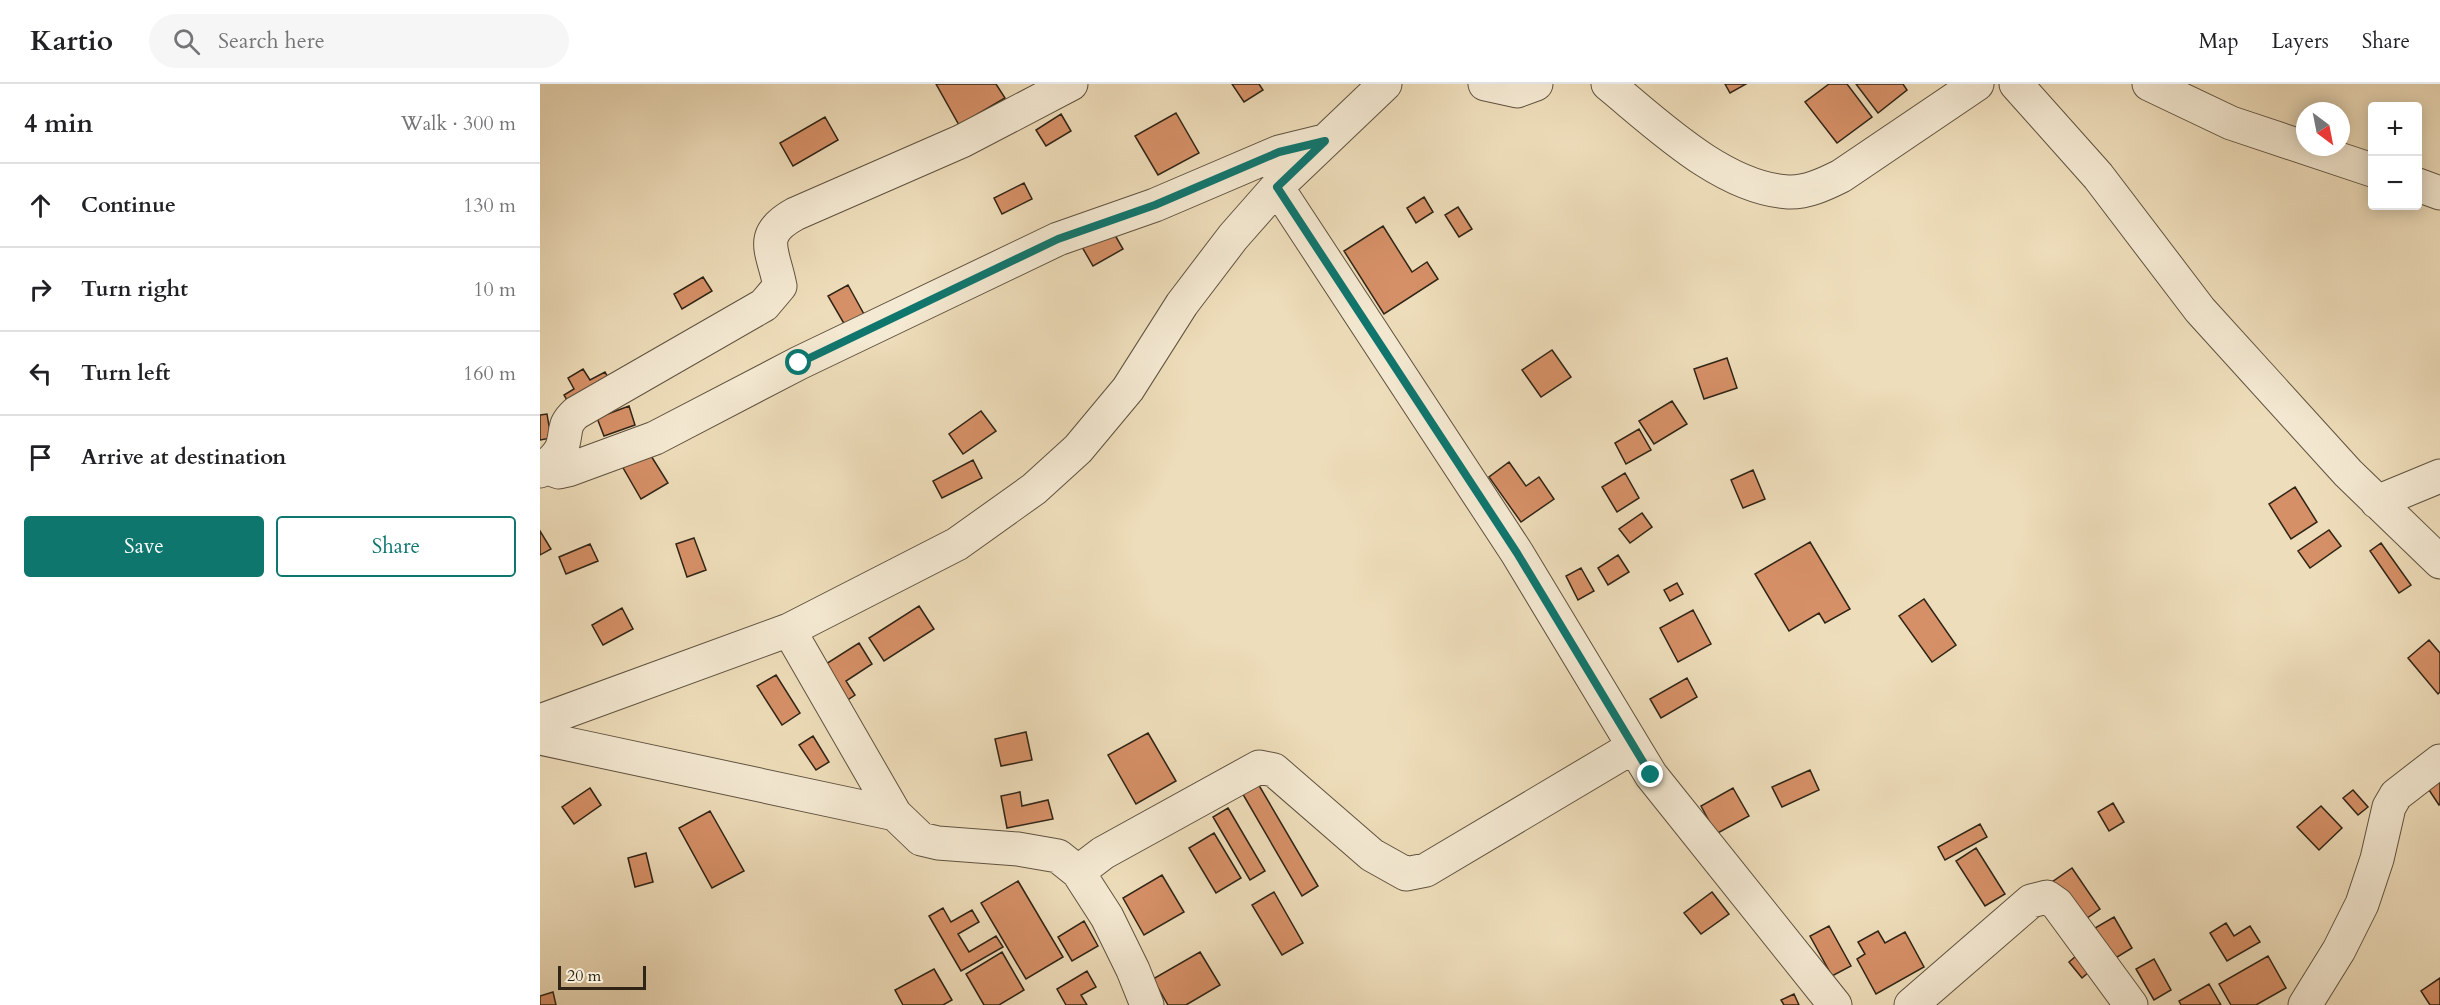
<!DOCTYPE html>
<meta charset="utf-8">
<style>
:root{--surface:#fff;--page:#f6f6f6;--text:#202124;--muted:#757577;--line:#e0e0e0;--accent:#0f766e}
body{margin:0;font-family:Cardo,serif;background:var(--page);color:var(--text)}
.controls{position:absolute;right:18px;top:18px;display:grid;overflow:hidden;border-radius:6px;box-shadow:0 3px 15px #0003}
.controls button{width:54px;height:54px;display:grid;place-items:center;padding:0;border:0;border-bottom:2px solid var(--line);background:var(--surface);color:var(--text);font:30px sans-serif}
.compass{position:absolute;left:1756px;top:18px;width:54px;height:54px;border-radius:50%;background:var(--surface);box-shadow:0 3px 15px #0003;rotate:148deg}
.scale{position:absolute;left:18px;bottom:15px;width:88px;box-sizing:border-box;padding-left:6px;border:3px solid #2f2416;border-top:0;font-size:16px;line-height:21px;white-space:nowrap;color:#2f2416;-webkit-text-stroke:4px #f4e9d2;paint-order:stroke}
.stop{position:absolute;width:18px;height:18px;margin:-14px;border:4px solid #0f766e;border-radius:50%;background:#fff}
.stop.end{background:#0f766e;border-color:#fff;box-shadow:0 2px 6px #0008}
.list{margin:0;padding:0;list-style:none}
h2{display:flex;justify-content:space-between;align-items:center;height:78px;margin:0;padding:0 24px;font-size:26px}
h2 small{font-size:20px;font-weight:400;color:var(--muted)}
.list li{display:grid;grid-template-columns:39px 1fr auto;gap:18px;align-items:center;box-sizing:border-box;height:84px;padding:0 24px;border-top:2px solid var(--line)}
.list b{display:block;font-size:22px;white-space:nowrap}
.list em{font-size:20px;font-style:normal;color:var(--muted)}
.actions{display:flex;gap:12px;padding:18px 24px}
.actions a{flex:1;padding:14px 0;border:2px solid var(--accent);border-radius:6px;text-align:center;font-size:21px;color:var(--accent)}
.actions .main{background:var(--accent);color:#fff}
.icon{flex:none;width:33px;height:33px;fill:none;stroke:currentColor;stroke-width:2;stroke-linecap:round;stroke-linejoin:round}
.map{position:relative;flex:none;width:1900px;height:921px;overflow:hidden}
header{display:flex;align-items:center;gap:36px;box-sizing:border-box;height:84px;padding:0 30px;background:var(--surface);border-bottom:2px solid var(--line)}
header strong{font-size:28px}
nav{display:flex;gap:33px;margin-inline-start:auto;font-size:21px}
.search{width:420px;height:54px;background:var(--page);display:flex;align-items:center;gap:15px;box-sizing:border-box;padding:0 21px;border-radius:33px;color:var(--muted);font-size:22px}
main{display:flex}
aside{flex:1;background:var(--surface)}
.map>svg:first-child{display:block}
.building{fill:#d69067;stroke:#2f2416;stroke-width:1.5}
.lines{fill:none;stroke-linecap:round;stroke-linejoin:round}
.minor-casing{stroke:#5f523f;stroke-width:35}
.minor{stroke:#f4e9d2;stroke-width:33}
.route{stroke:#0f766e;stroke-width:8}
</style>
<header>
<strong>Kartio</strong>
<div class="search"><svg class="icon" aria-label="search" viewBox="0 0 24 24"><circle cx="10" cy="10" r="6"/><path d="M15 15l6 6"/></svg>Search here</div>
<nav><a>Map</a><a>Layers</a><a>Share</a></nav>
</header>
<main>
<aside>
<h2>4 min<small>Walk · 300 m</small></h2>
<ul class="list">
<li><svg class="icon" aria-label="ahead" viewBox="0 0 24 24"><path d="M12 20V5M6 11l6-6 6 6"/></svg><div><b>Continue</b></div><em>130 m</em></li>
<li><svg class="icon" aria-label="right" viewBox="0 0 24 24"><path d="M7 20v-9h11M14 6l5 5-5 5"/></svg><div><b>Turn right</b></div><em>10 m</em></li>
<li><svg class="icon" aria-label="left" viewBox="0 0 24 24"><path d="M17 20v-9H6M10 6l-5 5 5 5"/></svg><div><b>Turn left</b></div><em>160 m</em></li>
<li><svg class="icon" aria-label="arrive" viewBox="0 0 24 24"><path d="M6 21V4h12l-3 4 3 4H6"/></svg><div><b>Arrive at destination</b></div></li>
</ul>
<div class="actions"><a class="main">Save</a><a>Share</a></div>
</aside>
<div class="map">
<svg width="1900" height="921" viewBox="0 0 1900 921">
<rect width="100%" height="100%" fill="#eeddba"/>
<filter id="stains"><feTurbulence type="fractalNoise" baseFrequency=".00333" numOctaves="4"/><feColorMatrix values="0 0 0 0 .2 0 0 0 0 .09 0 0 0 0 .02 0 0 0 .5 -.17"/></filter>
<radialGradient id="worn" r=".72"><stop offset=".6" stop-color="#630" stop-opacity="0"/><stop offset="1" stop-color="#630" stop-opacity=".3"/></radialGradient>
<path class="building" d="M396,0h60l9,14 -46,27z
M692,0h27l4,6 -19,12z
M1185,0h21l-16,9z
M1289,0h18l25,33 -35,26 -32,-41z
M1316,0h47l4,6 -29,23z
M636,29l23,40 -41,22 -23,-39z
M521,30l10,17 -25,15 -10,-16z
M285,33l13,23 -45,26 -13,-23z
M484,99l8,16 -30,15 -8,-16z
M884,113l9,15 -17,11 -9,-15z
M918,123l14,22 -13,8 -14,-22z
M843,142l29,46 15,-10 11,17 -54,35 -40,-63z
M572,146l11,19 -30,17 -11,-19z
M163,193l9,14 -30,18 -8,-15z
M308,201l17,31 -19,11 -18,-31z
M1012,266l19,27 -30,20 -19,-27z
M1187,274l10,30 -33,11 -10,-30z
M43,285l7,11 15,-8 6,11 -40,24 -7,-12 10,-6 -6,-11z
M1132,317l15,23 -33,20 -15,-23z
M89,322l6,19 -31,11 -7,-18z
M441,327l15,20 -33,23 -14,-20z
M7,330l4,24 -11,2v-25z
M1099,345l12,21 -25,14 -11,-21z
M108,367l20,32 -27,16 -19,-33z
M433,376l9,18 -40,20 -9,-17z
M969,378l17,24 13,-9 15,22 -33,23 -32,-45z
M1213,386l12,29 -22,9 -12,-28z
M1085,389l14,25 -22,14 -15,-25z
M1755,403l22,35 -26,17 -22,-35z
M1102,429l10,14 -22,16 -11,-14z
M1789,446l12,16 -31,22 -12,-17z
M0,447l11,18 -11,6z
M154,454l12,32 -19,7 -11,-33z
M1270,458l40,67 -25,14 -6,-10 -30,18 -34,-57z
M1841,459l30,42 -12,8 -29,-42z
M50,460l8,17 -32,13 -7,-17z
M1078,471l11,17 -21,13 -10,-17z
M1041,484l13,23 -16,9 -12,-24z
M1137,499l6,11 -13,7 -6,-11z
M1384,515l32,46 -24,17 -33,-46z
M379,522l15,23 -50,32 -15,-23z
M82,524l11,21 -30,16 -11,-20z
M1153,526l18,34 -33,18 -18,-34z
M1889,556l11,13v39l-2,2 -30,-36z
M319,559l13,21 -26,17 9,14 -15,10 -22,-36z
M236,591l24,38 -18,12 -25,-39z
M1147,594l10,19 -36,21 -11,-19z
M486,648l6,28 -31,6 -6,-27z
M608,649l28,48 -40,23 -28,-49z
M273,652l16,26 -13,8 -17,-25z
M1270,686l9,20 -37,17 -10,-20z
M1900,694v26l-1,1 -12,-18z
M717,698l61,104 -16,10 -61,-105z
M50,704l11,17 -27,19 -12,-17z
M1193,704l16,28 -33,18 -15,-28z
M1813,706l15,17 -10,8 -15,-17z
M480,708l2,14 26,-6 5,19 -46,9 -6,-32z
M1573,719l11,19 -15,9 -11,-19z
M1781,722l21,22 -23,22 -22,-23z
M688,724l37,63 -15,9 -37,-63z
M170,727l34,60 -32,17 -33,-60z
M1440,740l7,13 -42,23 -7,-13z
M674,749l27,45 -25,15 -27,-45z
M1436,764l29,46 -20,12 -29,-45z
M106,769l7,29 -18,5 -7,-29z
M1532,784l28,41 -20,14 -28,-41z
M622,791l22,37 -40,23 -21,-37z
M478,797l45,76 -37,22 -45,-76z
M734,808l29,51 -21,12 -30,-50z
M1172,808l17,22 -28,20 -17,-21z
M403,824l8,14 21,-12 7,12 -21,12 11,18 27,-16 7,11 -42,24 -32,-55z
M1574,833l18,31 -18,11 -19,-31z
M544,837l14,25 -26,15 -14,-24z
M1686,839l8,13 16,-10 10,16 -33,19 -17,-28z
M1289,842l22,40 -19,10 -22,-40z
M1338,847l7,12 20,-11 19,35 -48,27 -19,-35 8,-5 -7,-12z
M1543,866l13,16 -14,12 -13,-16z
M462,868l22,38 -25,15h-15l-18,-31z
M660,868l20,33 -34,20h-18l-15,-26z
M1728,872l18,32 -30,17h-25l-12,-21z
M1614,875l17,31 -17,10 -18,-31z
M394,885l18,31 -9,5h-40l-8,-15z
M547,887l9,16 -15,8 6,10h-21l-9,-16z
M1900,894v27h-10l-9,-14z
M1669,900l12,21h-40l-2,-4z
M13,908l3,13h-16v-9z
M1254,910l5,11h-15l-3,-5z"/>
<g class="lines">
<g class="minor-casing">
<path id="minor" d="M945,0l32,7 19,-7
M1068,0c49,40 114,104 180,108 18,1 37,-8 53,-16l136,-92
M1476,0l82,92 102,134 148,163 92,89
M1609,0l82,39 141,47
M1878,101l22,8
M737,103l240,366 134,222 184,230
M4,383l15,5 9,-2 87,-32 144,-75 259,-124 97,-34 124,-53 45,-11
M0,387c9,-7 20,-16 23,-27 4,-15 0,-19 13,-31l188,-108 16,-19c-7,-36 -23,-51 15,-72l167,-73 109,-57
M1837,418l63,-26
M249,546l106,184 26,25 17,4 80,6 40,7 20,16 29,45 26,53 14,35
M0,637l249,-91 168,-86 77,-55 44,-40 50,-60 54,-85 51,-67 44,-50 108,-103
M0,654l355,76
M538,788l25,-19 156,-86 15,3 98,85 34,19 20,-4 207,-123
M1371,921l120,-104 16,-4 10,7 74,101
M1765,921l34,-55 23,-46 15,-45 12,-52 7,-12 44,-34"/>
</g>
<use href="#minor" class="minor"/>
</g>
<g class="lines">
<path class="route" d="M259,279l259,-124 97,-34 124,-53 46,-11 -48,46 240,366 134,222"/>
</g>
<rect width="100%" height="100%" filter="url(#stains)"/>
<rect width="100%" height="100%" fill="url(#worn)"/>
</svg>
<div class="controls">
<button>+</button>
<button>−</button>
</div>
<svg class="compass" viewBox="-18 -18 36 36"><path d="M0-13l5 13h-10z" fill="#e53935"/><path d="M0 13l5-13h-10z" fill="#757577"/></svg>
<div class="scale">20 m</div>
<div class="stop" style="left:259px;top:279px"></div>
<div class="stop end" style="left:1111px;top:691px"></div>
</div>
</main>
